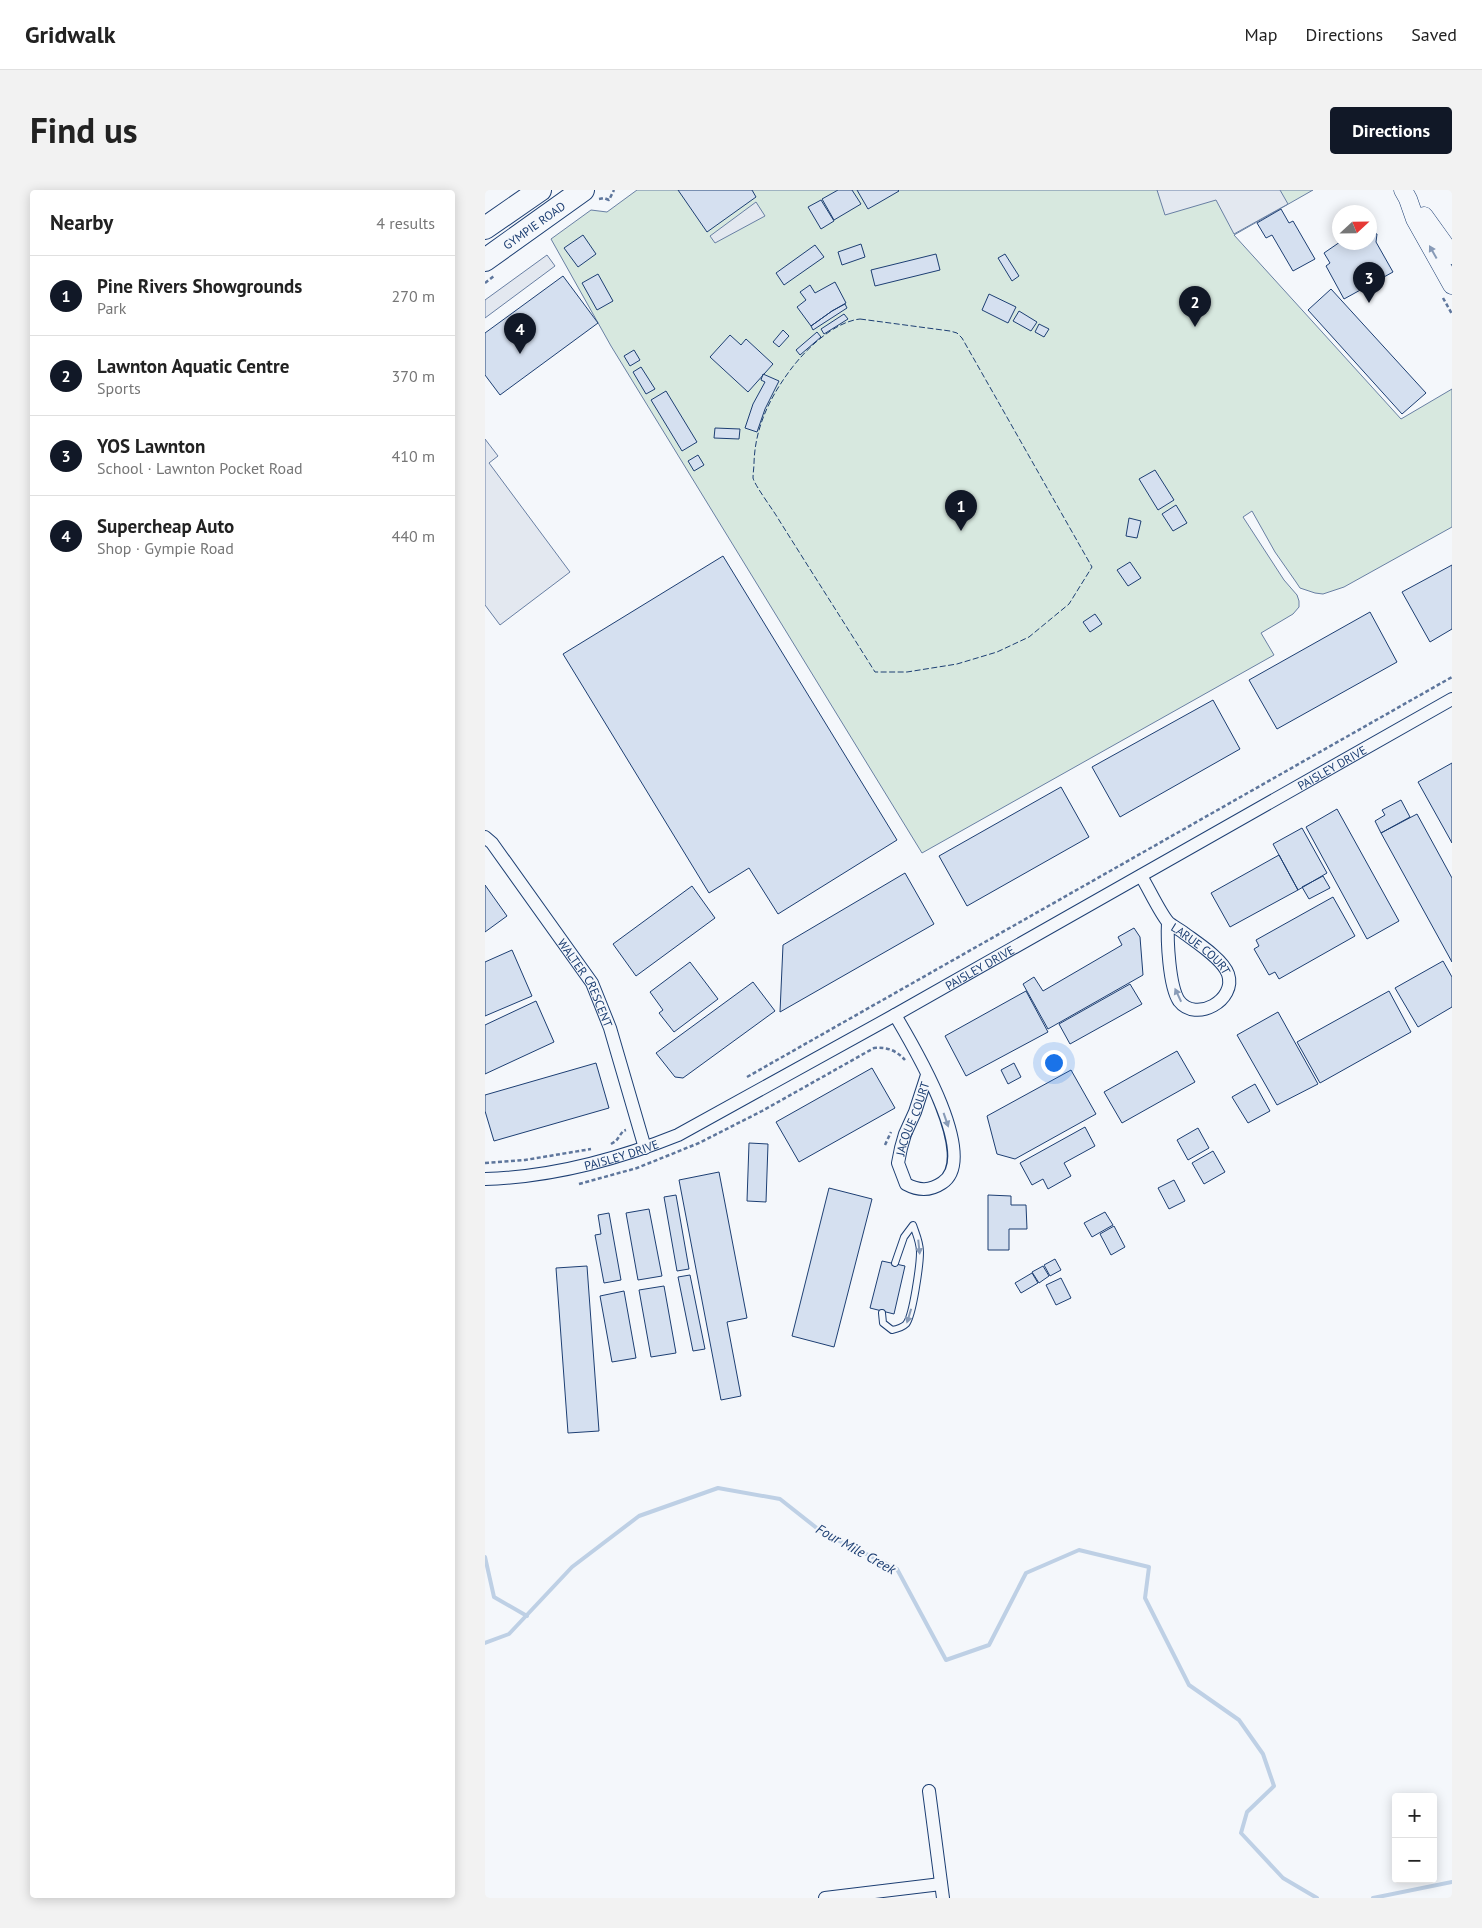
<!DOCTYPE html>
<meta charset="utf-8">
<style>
:root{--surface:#fff;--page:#f2f2f2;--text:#222;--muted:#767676;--line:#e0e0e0;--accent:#111827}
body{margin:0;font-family:"PT Sans",sans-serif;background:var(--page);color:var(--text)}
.controls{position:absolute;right:15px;bottom:15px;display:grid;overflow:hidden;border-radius:5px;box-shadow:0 2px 12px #0003}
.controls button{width:45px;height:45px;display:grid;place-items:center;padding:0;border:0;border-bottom:1px solid var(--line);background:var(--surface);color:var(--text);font:25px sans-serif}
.compass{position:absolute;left:847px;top:15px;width:45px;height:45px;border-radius:50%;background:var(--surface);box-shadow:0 2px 12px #0003;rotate:68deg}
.you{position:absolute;left:568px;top:872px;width:18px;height:18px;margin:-12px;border:4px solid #fff;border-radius:50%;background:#1a73e8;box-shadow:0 0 0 8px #1a73e833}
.badge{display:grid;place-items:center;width:32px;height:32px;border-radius:50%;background:var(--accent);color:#fff;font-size:16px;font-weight:700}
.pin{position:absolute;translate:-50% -41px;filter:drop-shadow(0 1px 2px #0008)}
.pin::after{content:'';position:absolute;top:26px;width:18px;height:15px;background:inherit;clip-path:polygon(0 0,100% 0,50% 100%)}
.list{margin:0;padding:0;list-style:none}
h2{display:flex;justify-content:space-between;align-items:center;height:65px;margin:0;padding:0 20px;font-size:21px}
h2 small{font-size:16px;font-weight:400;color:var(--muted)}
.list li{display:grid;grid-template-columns:32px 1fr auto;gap:15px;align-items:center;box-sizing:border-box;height:80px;padding:0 20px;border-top:1px solid var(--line)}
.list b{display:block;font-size:19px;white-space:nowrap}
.list p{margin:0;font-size:16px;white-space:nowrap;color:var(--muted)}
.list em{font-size:16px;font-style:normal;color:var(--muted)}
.map{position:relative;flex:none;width:967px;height:1708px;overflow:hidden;border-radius:5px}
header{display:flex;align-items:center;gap:30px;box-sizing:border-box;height:70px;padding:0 25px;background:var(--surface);border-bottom:1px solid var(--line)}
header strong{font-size:24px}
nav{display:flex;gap:28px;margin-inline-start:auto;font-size:18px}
.intro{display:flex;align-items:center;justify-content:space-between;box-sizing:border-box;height:120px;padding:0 30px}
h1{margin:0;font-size:35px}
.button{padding:12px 22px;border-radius:5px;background:var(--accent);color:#fff;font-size:18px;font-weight:700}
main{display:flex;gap:30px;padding:0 30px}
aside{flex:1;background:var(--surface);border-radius:5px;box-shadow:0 2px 12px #0003}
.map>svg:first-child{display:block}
.green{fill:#d7e8df;stroke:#687fa3}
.parking{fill:#e3e8f0;stroke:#687fa3}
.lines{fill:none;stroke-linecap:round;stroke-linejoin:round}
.stream{stroke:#bed0e5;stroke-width:4}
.building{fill:#d5e0f0;stroke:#1d3f73}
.lane-casing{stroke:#1d3f73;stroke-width:8}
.street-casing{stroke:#1d3f73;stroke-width:14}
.secondary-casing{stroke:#1d3f73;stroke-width:19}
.highway-casing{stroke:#1d3f73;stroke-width:24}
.path{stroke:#5e769c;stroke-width:2.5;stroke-dasharray:4 2.5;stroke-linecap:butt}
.lane{stroke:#f4f7fb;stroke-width:6}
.street{stroke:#f4f7fb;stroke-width:12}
.secondary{stroke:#f4f7fb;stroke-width:18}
.highway{stroke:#f4f7fb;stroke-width:22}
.fence{stroke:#1d3f73;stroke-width:1;stroke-dasharray:6 2.5;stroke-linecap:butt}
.oneway{fill:#889bb7}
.labels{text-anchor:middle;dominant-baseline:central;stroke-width:4;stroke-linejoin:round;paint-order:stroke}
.street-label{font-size:12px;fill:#1d3f73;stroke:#f4f7fb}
.water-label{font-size:14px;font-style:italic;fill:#1d3f73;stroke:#f4f7fb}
</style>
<header>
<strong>Gridwalk</strong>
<nav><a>Map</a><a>Directions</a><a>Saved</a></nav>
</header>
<div class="intro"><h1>Find us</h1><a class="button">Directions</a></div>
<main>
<aside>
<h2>Nearby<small>4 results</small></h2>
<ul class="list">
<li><span class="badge">1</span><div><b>Pine Rivers Showgrounds</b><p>Park</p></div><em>270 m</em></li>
<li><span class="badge">2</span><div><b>Lawnton Aquatic Centre</b><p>Sports</p></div><em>370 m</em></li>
<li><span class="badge">3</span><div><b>YOS Lawnton</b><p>School · Lawnton Pocket Road</p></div><em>410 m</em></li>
<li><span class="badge">4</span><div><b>Supercheap Auto</b><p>Shop · Gympie Road</p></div><em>440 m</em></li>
</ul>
</aside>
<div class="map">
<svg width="967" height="1708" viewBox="0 0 967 1708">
<rect width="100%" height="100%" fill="#f4f7fb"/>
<path class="green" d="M152,0h676l-79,45 167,184 51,-30v138l-108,60 -21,7 -8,-1 -15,-5 -4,-6 -21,-30 -23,-41 -9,6 41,63 13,15 2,6v6l-6,7 -32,19 13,22 -352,198 -311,-507 -60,-107 40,-29 16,2z"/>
<path class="parking" d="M672,0h123l8,14 -54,30 -18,-34 -51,15z
M271,12l9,14 -50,27 -5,-7z
M62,65l8,11 -70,52v-18z
M0,249l13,17 -9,7 81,109 -70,53 -15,-20z"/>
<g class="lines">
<path class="stream" d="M0,1367l9,40 33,19
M0,1453l24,-9 63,-67 67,-51 79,-28 62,11 43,34 74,36 49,91 43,-15 37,-72 53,-23 70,17 -4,31 44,87 50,35 24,34 11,32 -27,26 -6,21 42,45 34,20
M888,1708l79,-16"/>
</g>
<path class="building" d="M193,0h74l4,7 -49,35z
M353,0h14l9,14 -27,16 -12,-21z
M372,0h41l1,1 -31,18z
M336,10l13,21 -13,8 -13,-22z
M796,19l8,14 4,-2 22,38 -22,12 -21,-36 -6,3 -9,-15z
M884,42l8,2 -1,8 17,30 -49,27 -18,-33 4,-3 -6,-10 16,-11h29z
M98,45l13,19 -18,13 -14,-19z
M376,54l4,13 -23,8 -4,-13z
M330,55l9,12 -40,28 -8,-12z
M451,64l4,16 -65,16 -4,-16z
M520,64l14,22 -7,5 -14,-23z
M113,84l15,27 -16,9 -15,-27z
M78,86l35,47 -98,72 -15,-20v-42z
M350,92l11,21 -14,8 -21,15 -14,-19 9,-7 -6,-8 10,-7 5,8z
M846,99l95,104 -24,21 -94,-104z
M504,104l27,13 -8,16 -26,-13z
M360,114l2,4 -34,22 -2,-4 21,-15z
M534,121l18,11 -6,9 -18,-10z
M359,124l4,5 -24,15 -3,-5z
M554,134l10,5 -5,8 -9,-5z
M298,140l6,6 -10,11 -6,-5z
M332,142l4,5 -21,18 -4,-5z
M245,145l11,10 5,-6 27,25 -25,28 -38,-35z
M149,160l6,10 -10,6 -6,-10z
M156,177l14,22 -9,5 -13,-22z
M278,184l16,7 -14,28 -8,23 -12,-4 8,-24 12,-22 -4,-2z
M181,201l31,51 -15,9 -31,-51z
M230,238l25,1 -1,10 -25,-1z
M213,265l6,10 -10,6 -6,-10z
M670,280l19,30 -16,10 -19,-31z
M691,315l11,18 -14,8 -11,-17z
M644,328l12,3 -4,17 -11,-2z
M238,366l174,284 -119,74 -29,-46 -40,25 -146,-239z
M645,372l11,16 -13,8 -11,-16z
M967,375v64l-22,13 -28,-50z
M885,422l27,50 -120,67 -28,-49z
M610,424l7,10 -12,8 -7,-10z
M728,510l27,49 -120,68 -28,-50z
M967,573v80l-34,-61z
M576,597l28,50 -122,69 -28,-50z
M916,610l9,17 -29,16 -6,-12 10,-6 -3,-5z
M852,619l62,112 -32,18 -61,-112z
M932,624l35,64v84l-71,-129z
M817,638l25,45 -29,17 -25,-46z
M794,665l19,35 -68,37 -19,-34z
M420,683l29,51 -154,88 3,-67z
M838,686l7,12 -21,11 -7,-12z
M0,695l22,31 -22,16z
M207,696l23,32 -79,58 -23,-32z
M848,707l22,39 -76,43 -4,-7 -6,3 -15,-26 5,-3 -3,-6z
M649,738l6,9 3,38 -95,54 -25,-45 11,-7 9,14 79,-46 -4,-8z
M27,760l20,46 -47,20v-54z
M958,771l9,16v30l-34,20 -23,-39z
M205,772l28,37 -44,33 -15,-19 4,-3 -13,-18z
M268,792l22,29 -92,67 -8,-1 -19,-24z
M645,794l12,20 -72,40 -11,-20z
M541,801l22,41 -82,44 -21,-40z
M904,801l22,41 -91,51 -23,-41z
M51,811l18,41 -69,32v-49z
M793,822l40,72 -41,21 -40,-70z
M692,861l18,31 -73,41 -18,-31z
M111,873l13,45 -115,33 -9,-30v-16z
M529,873l7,14 -13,7 -7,-14z
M387,878l23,40 -96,54 -23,-40z
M586,880l25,44 -81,45 -18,-5 -10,-38z
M770,894l15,27 -22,12 -16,-26z
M600,937l10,19 -31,17 7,13 -23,13 -5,-10 -11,6 -12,-22z
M713,938l11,20 -21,12 -11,-20z
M264,953l19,1 -2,58 -19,-1z
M728,961l12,21 -21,12 -12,-21z
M234,982l28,146 -20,4 14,74 -20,4 -42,-220z
M689,990l11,21 -16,8 -11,-21z
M344,998l43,11 -38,148 -42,-11z
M191,1005l13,74 -12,2 -13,-74z
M503,1005l23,1v9h15l1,24h-18v21h-21z
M164,1019l13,67 -24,4 -12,-67z
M620,1022l8,13 -21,12 -8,-14z
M124,1023l12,67 -17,3 -9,-48 6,-1 -3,-19z
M629,1036l11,21 -14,8 -11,-21z
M570,1069l6,11 -11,6 -6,-11z
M397,1071l23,5 -11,48 -24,-6z
M102,1076l12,165 -31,2 -12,-165z
M558,1076l6,10 -10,7 -7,-11z
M547,1083l6,10 -17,10 -6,-10z
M205,1085l15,74 -12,2 -15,-74z
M576,1088l10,20 -15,7 -10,-20z
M179,1096l12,67 -25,4 -12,-67z
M139,1101l12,67 -24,4 -12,-66z"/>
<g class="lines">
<g class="lane-casing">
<path id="lane" d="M397,1123l1,10 9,7c5,-1 10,-2 14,-6 7,-8 14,-60 14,-72 0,-10 -4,-18 -7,-27l-9,12 -9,26"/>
</g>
<g class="street-casing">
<g id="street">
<path id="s1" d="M0,647l7,6 100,140 18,45 35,120"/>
<path id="s2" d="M656,686c7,11 19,37 27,46 4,4 11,7 16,11 12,9 39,26 44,41 9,26 -32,49 -49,27 -10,-15 -12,-61 -11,-79"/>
<path id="s3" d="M410,825c17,29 86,143 47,168 -12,8 -23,8 -36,1l-8,-21 3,-15 4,-14 10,-22 12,-37"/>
<path id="s4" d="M0,989c67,-2 131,-19 193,-44l217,-120 557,-316"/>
<path d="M444,1601l14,107"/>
<path d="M340,1708l116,-14"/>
</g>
</g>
<g class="secondary-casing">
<path id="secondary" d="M918,0l5,9 7,20 37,66
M939,26l28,39"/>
</g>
<g class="highway-casing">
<g id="highway">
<path d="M0,38l55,-38"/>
<path id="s5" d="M0,70l98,-70"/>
</g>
</g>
<path class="path" d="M114,9l5,-1 5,2 5,-10
M0,93l9,-7
M958,108l9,16
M262,887l705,-400
M126,954l5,-3 7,-10 3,-1
M400,955l6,-13
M0,973l40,-3 66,-11
M94,994l58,-16 62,-25 63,-32 112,-63c13,-1 22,2 31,12"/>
<use href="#lane" class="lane"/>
<use href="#street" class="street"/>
<use href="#secondary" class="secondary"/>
<use href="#highway" class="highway"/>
<path class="fence" d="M375,129l90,12 7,2 5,5 130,229 -23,37 -40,33 -32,15 -40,12 -50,8h-32c-32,-51 -64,-101 -96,-152 -5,-9 -24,-34 -26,-42 0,-5 1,-10 1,-15 1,-36 16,-66 37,-94 16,-21 43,-47 69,-50z"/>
</g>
<defs><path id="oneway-solid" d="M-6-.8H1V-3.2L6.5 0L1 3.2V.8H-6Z" transform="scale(1.25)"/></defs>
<g class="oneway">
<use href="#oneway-solid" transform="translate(948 62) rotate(-119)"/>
<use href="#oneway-solid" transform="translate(693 805) rotate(-115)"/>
<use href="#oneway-solid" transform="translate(461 930) rotate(71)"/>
<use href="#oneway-solid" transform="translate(434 1057) rotate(84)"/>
<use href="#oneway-solid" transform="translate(424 1126) rotate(107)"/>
</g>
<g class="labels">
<g class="street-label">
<text stroke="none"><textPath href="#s5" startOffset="60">GYMPIE ROAD</textPath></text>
<text stroke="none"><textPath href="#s4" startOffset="949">PAISLEY DRIVE</textPath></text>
<text stroke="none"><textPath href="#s2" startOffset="96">LARUE COURT</textPath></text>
<text stroke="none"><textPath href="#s4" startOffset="544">PAISLEY DRIVE</textPath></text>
<text stroke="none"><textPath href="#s1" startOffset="178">WALTER CRESCENT</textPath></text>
<text stroke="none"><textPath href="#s3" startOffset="292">JACQUE COURT</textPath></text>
<text stroke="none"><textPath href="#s4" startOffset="139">PAISLEY DRIVE</textPath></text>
</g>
<g class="water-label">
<text transform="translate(371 1359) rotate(29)">Four Mile Creek</text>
</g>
</g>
</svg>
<div class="controls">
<button>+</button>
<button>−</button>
</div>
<svg class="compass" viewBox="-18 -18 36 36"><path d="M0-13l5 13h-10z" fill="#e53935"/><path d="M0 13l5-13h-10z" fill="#767676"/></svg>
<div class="you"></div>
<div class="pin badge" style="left:476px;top:341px">1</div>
<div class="pin badge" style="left:710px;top:137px">2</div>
<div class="pin badge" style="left:884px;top:113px">3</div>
<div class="pin badge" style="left:35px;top:164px">4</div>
</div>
</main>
